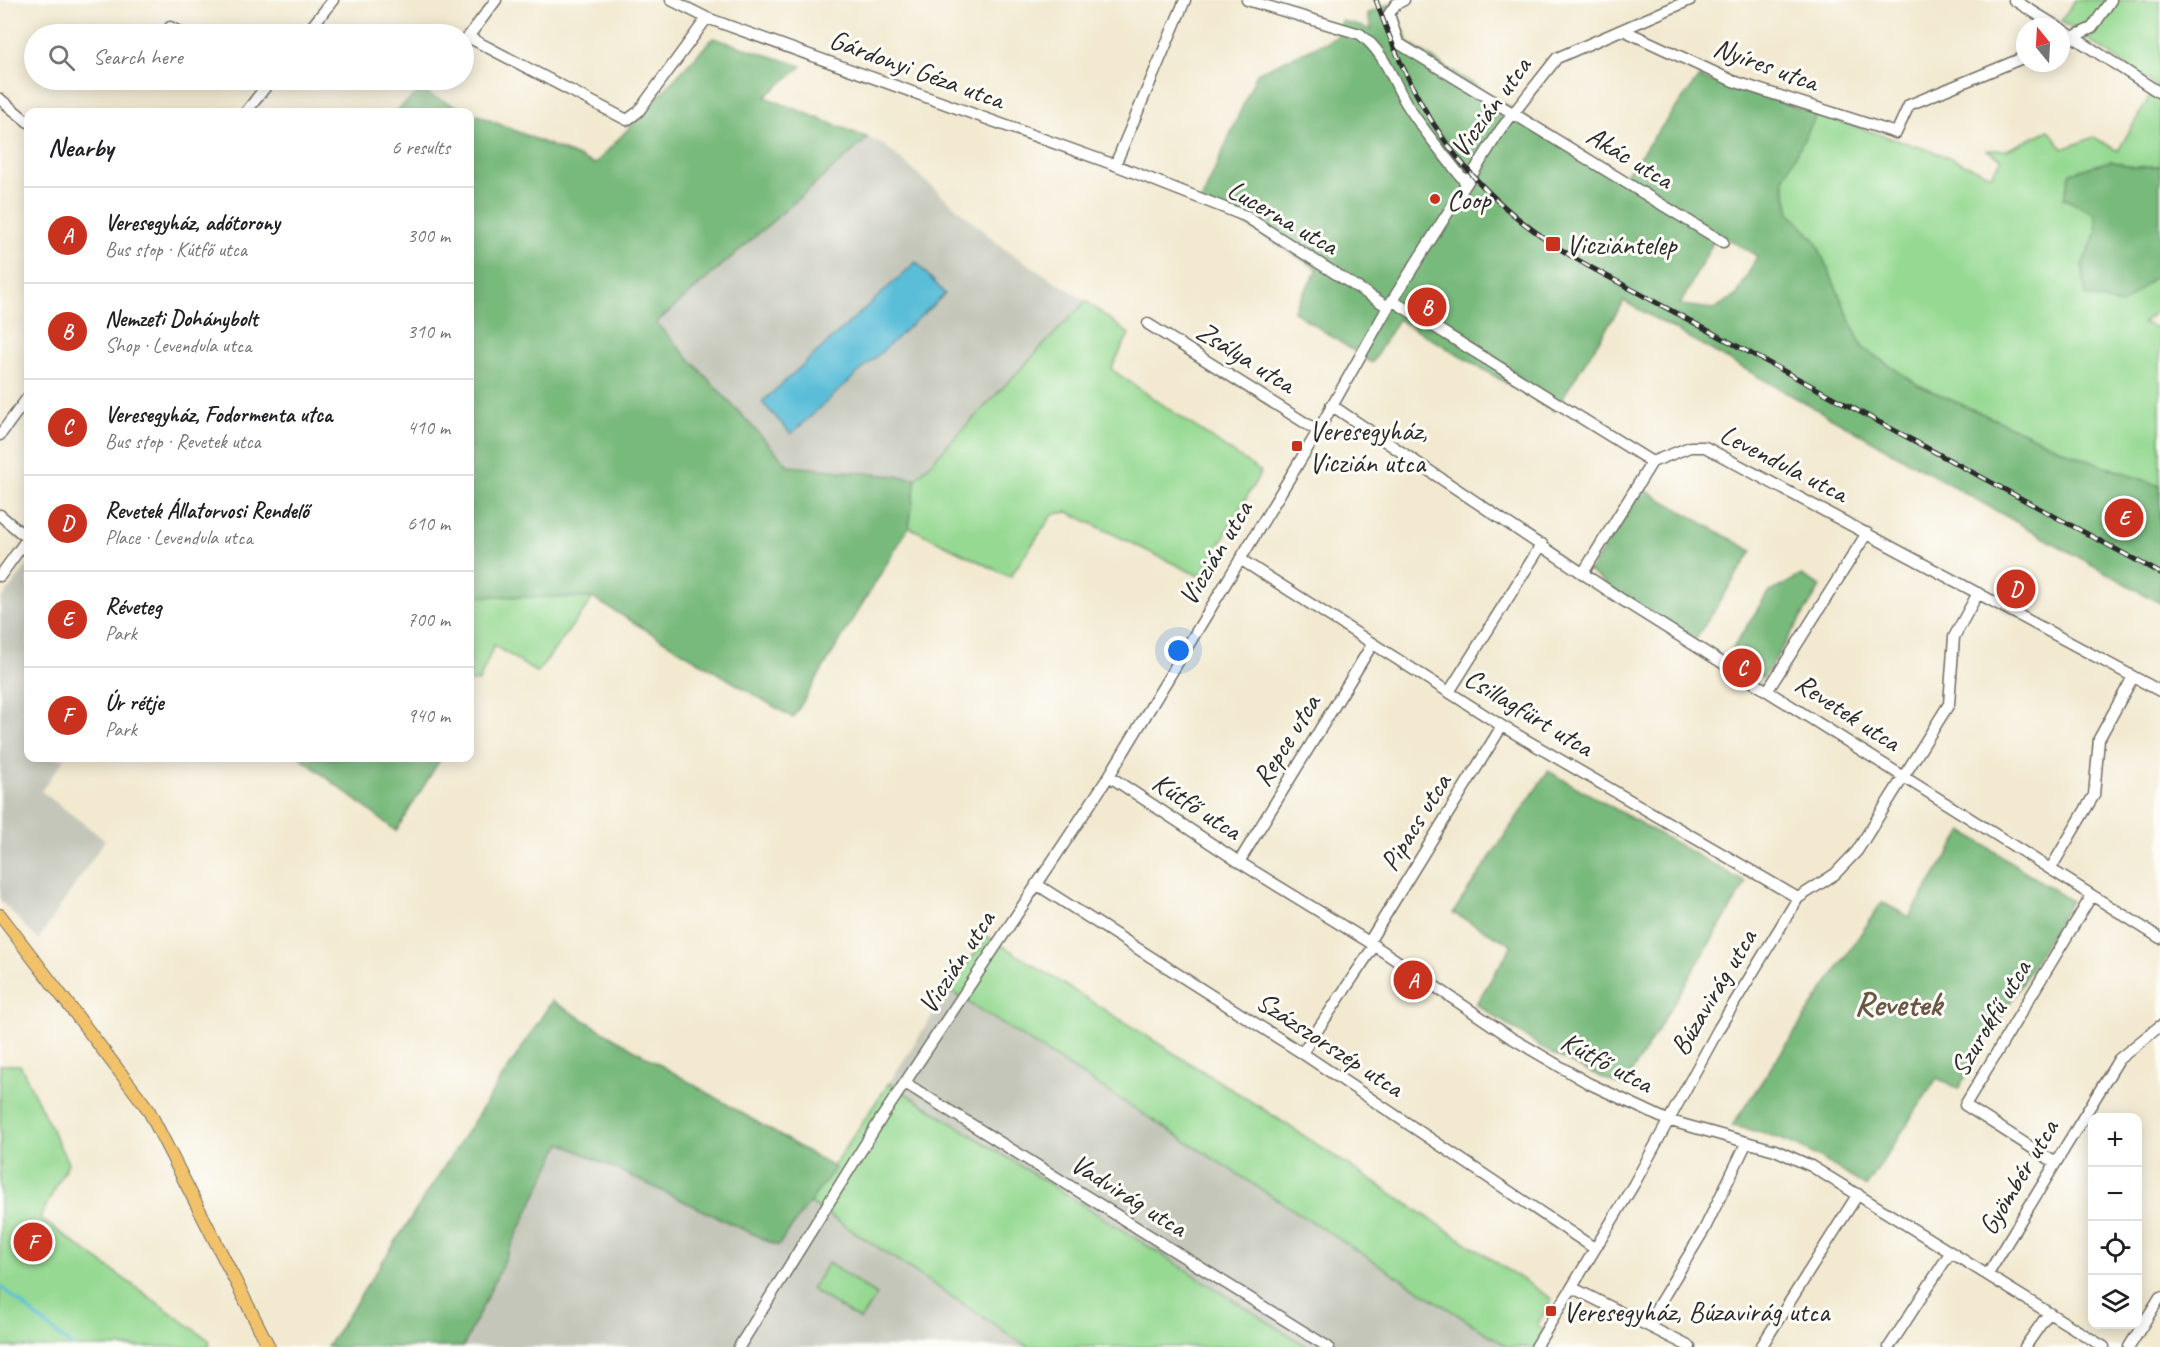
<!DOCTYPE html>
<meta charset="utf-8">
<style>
:root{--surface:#fff;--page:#f6f6f6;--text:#202124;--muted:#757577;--line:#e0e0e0;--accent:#c8321e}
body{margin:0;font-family:Caveat,sans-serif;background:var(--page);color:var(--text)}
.controls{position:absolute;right:18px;bottom:18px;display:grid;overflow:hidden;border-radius:12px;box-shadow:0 3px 15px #0003}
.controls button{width:54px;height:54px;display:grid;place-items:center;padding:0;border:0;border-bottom:2px solid var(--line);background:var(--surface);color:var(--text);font:30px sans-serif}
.compass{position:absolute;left:2016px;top:18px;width:54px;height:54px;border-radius:50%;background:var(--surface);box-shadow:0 3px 15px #0003;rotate:342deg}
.you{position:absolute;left:1179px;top:651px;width:21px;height:21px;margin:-15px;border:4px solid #fff;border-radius:50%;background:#1a73e8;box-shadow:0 0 0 9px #1a73e833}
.badge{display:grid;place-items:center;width:39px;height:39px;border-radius:50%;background:var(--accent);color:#fff;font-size:20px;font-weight:700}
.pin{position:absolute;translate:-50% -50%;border:3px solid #fff;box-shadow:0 2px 6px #0006}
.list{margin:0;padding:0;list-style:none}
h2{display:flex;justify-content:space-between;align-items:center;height:78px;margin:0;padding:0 24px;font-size:26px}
h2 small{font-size:20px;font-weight:400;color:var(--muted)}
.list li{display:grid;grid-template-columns:39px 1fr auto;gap:18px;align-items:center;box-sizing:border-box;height:96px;padding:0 24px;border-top:2px solid var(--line)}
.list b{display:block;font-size:22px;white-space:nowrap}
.list p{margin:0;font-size:20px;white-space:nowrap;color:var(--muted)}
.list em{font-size:20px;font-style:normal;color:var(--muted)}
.icon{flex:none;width:33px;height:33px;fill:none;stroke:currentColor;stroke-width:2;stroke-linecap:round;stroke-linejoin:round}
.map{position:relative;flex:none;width:2160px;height:1347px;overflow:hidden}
.search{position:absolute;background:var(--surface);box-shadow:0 3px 15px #0003;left:24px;top:24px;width:450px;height:66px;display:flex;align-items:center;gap:15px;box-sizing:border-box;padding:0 21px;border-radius:33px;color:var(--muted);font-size:22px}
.panel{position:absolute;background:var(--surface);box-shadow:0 3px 15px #0003;left:24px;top:108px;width:450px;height:654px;border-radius:12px}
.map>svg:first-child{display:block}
.industrial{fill:#c4c6b9}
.green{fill:#95d992;stroke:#60825e;stroke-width:1.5}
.forest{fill:#78b97c;stroke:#527254;stroke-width:1.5;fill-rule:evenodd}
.water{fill:#5abed8;stroke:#427482;stroke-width:1.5}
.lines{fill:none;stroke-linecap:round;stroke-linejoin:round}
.stream{stroke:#5abed8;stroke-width:3}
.minor-casing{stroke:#716e65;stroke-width:13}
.major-casing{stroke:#716e65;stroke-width:14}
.minor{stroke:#fff;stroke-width:10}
.major{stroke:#f2c26a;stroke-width:12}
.rail-casing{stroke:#2b2b2b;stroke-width:5}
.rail{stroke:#fdfcf7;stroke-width:3;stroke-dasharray:9;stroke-linecap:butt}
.poi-dot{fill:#c8321e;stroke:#fdfcf7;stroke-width:2}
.labels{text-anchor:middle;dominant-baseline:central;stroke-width:6;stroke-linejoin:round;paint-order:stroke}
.street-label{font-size:28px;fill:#2b2b2b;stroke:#fdfcf7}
.poi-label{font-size:28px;fill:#2b2b2b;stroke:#fdfcf7;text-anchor:start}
.district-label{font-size:34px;font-weight:bold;fill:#6a5745;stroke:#fdfcf7}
</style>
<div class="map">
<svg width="2160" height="1347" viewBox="0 0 2160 1347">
<rect width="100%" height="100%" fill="#fdfcf7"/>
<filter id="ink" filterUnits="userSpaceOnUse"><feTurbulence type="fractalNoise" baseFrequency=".0167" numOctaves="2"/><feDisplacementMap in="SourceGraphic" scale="12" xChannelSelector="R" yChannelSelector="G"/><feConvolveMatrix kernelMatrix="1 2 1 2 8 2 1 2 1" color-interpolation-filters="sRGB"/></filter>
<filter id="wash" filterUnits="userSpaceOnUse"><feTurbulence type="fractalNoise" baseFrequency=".008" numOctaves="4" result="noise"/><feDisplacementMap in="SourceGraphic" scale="24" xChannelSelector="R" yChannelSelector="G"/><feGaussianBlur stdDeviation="1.35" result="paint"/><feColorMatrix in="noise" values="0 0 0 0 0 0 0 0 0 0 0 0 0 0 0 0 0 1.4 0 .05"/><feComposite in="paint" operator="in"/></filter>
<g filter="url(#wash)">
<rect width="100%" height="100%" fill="#f2e9d0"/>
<path class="industrial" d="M868,138l16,7 119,103 83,53 -170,177 -127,-12 -133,-143z
M28,565v193h37l-24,33 64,49 -67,100 -38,-40v-299z
M949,990l559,357h-200l-419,-264z
M561,1143l217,103 31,-44 219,145h-565z"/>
<path class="green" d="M2075,0h85v166l-26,1 -24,-6 -39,12 -7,25 31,16 2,18 -15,33 78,7v36l-17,15 17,6v225l-49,-85 -37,-14 -156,-70 -56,-38 -47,-107 -25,-27 -7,-34 34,-65 123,40 51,21 11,-16 -15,-9h20l42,-20 14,19 31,-12 24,14 38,-65 -95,-65z
M1086,301l43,33 -18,35 150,103 -60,105 -133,-65 -15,2 -43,63 -101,-50 7,-49z
M470,592l6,4 117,2 -56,75 -43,-28 -15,36 -9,1z
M987,936l279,175 286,188 -15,27 16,8 -8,13h-37l-559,-357z
M0,1065h20l48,98 -28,55 170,123 -2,4 3,2h-211z
M889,1083l419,264h-280l-219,-145z
M828,1263l49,32 -17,25 -49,-31z"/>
<path class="forest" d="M1393,3l16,41 214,134 76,-101 118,37 -34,65 7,34 25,27 47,107 56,38 156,70 86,31v117l-536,-302 -70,110 -156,-92 -26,44 -79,-52 25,-42 -78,-48 -41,-15 58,-133 80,-36 5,-16 30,9 -5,-16zM1718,233l39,23 -20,39 -23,14 -34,-4z
M713,38l89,28 -37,31 103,41 -212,185 133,143 127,12 -7,49 -116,191 -200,-120 -117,-2 -6,-5v-479h-75l25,-21 175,73z
M2110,161l24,6 26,-1v106l-38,33 -36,-9 -4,-31 15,-33 -2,-18 -31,-16 6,-25z
M1643,489l109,62 -56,88 -69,-39 -38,-29z
M1801,575l20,11 -58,92 -35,-22 39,-62z
M301,758h140l-45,73z
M1548,771l198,112 -123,204 -71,-33 -76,-50 36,-59 -59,-32z
M1963,831l108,70 -113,188 -21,-11 -71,109c-45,-30 -80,-52 -134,-61l150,-224 27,15z
M552,1001l283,167 -57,78 -217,-103 -98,204h-136z"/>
<path class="water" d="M916,262l29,32 -154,140 -29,-32z"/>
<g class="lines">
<path class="stream" d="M0,1286l73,61"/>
</g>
</g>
<g filter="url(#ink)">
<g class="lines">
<g class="minor-casing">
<path id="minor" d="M496,0l-28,37 159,83 11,-8 69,-94
M671,0l36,18 408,147 130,51 143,91
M1247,0l113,34c25,19 31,43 46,69 17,28 40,54 60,80
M1404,0l-8,4 -7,10 9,29 325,199
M2014,0l44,27
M170,27l13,7
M2061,29l99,64
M1623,30l110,51 163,52 13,-28 116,-48
M306,34l27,-34
M2061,42l31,-14 19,-28
M253,80l12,7
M0,99l28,23
M246,112l25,-32
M1115,165l70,-165
M1393,301l259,161 38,-15h15l455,244
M1148,324l170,107
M1331,405l293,196 536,337
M0,435l28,-38
M0,515l28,24
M1240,559l262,167 296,172
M1583,573l69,-111
M0,576l27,-37
M1768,690l99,-157
M1449,692l93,-148
M1109,776l130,86 130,80 141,95 78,46 79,37 108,30 36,16 293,181
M1239,862l134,-219
M2051,868l43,-73 5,-56 34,-62
M1036,884l266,169 292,195
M1369,942l133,-216
M1302,1053l72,-107
M905,1083l423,264
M2054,1162l-89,-57 127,-210
M1988,1274l131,-215 41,-33
M1573,1288l117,59
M1647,1324l57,-94 43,-88
M739,1347l143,-230 227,-341 209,-345 70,-124 113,-178 56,-71 133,-58
M1536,1347l98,-163 85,-156 79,-130 37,-24 22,-23 92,-147 5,-67 24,-44
M1761,1347l97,-153
M1889,1347l61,-94
M2025,1347l23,-33
M2129,1347l31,-50"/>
</g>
<g class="major-casing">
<path id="major" d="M0,915l148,194 121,238"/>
</g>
<use href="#minor" class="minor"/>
<use href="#major" class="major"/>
<g class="rail-casing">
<path id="rail" d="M1376,0c42,123 100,203 214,267l570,306"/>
</g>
<use href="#rail" class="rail"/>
</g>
</g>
<g class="poi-dot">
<circle cx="1435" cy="199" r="6"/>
<rect x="1545" y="236" width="16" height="16" rx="3"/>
<rect x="1291" y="440" width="12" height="12" rx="3"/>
<rect x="1545" y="1305" width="12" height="12" rx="3"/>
</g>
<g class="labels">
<g class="street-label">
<text transform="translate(1766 64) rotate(20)">Nyíres utca</text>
<text transform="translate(917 69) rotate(20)">Gárdonyi Géza utca</text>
<text transform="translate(1490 107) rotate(-54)">Viczián utca</text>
<text transform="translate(1630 157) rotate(31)">Akác utca</text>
<text transform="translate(1283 217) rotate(30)">Lucerna utca</text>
<text transform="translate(1246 357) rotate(32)">Zsálya utca</text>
<text transform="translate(1784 463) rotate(27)">Levendula utca</text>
<text transform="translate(1215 553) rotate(-59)">Viczián utca</text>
<text transform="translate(1529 712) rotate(31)">Csillagfürt utca</text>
<text transform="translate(1848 712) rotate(33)">Revetek utca</text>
<text transform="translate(1286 740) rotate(-58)">Repce utca</text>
<text transform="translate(1197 806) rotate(33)">Kútfő utca</text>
<text transform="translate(1415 822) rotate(-58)">Pipacs utca</text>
<text transform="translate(956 962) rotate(-57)">Viczián utca</text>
<text transform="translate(1713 992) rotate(-59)">Búzavirág utca</text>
<text transform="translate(1990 1018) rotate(-59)">Szurokfű utca</text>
<text transform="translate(1330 1044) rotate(33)">Százszorszép utca</text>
<text transform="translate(1607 1062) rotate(28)">Kútfő utca</text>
<text transform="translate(2018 1177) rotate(-59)">Gyömbér utca</text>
<text transform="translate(1129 1195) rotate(32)">Vadvirág utca</text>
</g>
<g class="poi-label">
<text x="1447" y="199">Coop</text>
<text x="1566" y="244">Vicziántelep</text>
<text x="1309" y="430">Veresegyház,<tspan x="1309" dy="32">Viczián utca</tspan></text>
<text x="1563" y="1311">Veresegyház, Búzavirág utca</text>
</g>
<g class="district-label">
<text x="1898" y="1003">Revetek</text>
</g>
</g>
</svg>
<div class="controls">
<button>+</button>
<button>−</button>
<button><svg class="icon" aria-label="locate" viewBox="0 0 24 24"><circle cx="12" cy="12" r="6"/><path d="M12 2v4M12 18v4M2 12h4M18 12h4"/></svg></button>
<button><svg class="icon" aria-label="layers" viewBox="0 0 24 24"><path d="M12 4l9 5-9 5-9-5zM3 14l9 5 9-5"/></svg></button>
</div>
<svg class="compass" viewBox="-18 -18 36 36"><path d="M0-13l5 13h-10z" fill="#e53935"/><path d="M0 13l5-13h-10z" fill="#757577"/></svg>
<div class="you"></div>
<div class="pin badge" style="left:1413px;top:980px">A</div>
<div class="pin badge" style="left:1427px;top:307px">B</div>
<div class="pin badge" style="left:1742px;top:668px">C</div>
<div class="pin badge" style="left:2016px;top:589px">D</div>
<div class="pin badge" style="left:2124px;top:518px">E</div>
<div class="pin badge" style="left:33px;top:1242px">F</div>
<div class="search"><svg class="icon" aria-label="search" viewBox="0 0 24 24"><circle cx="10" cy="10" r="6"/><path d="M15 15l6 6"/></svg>Search here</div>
<section class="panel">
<h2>Nearby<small>6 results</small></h2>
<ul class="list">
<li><span class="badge">A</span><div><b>Veresegyház, adótorony</b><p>Bus stop · Kútfő utca</p></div><em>300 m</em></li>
<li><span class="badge">B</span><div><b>Nemzeti Dohánybolt</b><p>Shop · Levendula utca</p></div><em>310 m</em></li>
<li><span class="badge">C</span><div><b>Veresegyház, Fodormenta utca</b><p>Bus stop · Revetek utca</p></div><em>410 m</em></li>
<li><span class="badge">D</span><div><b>Revetek Állatorvosi Rendelő</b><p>Place · Levendula utca</p></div><em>610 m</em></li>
<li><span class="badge">E</span><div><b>Réveteg</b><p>Park</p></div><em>700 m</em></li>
<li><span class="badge">F</span><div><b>Úr rétje</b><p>Park</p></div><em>940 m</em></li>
</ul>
</section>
</div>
